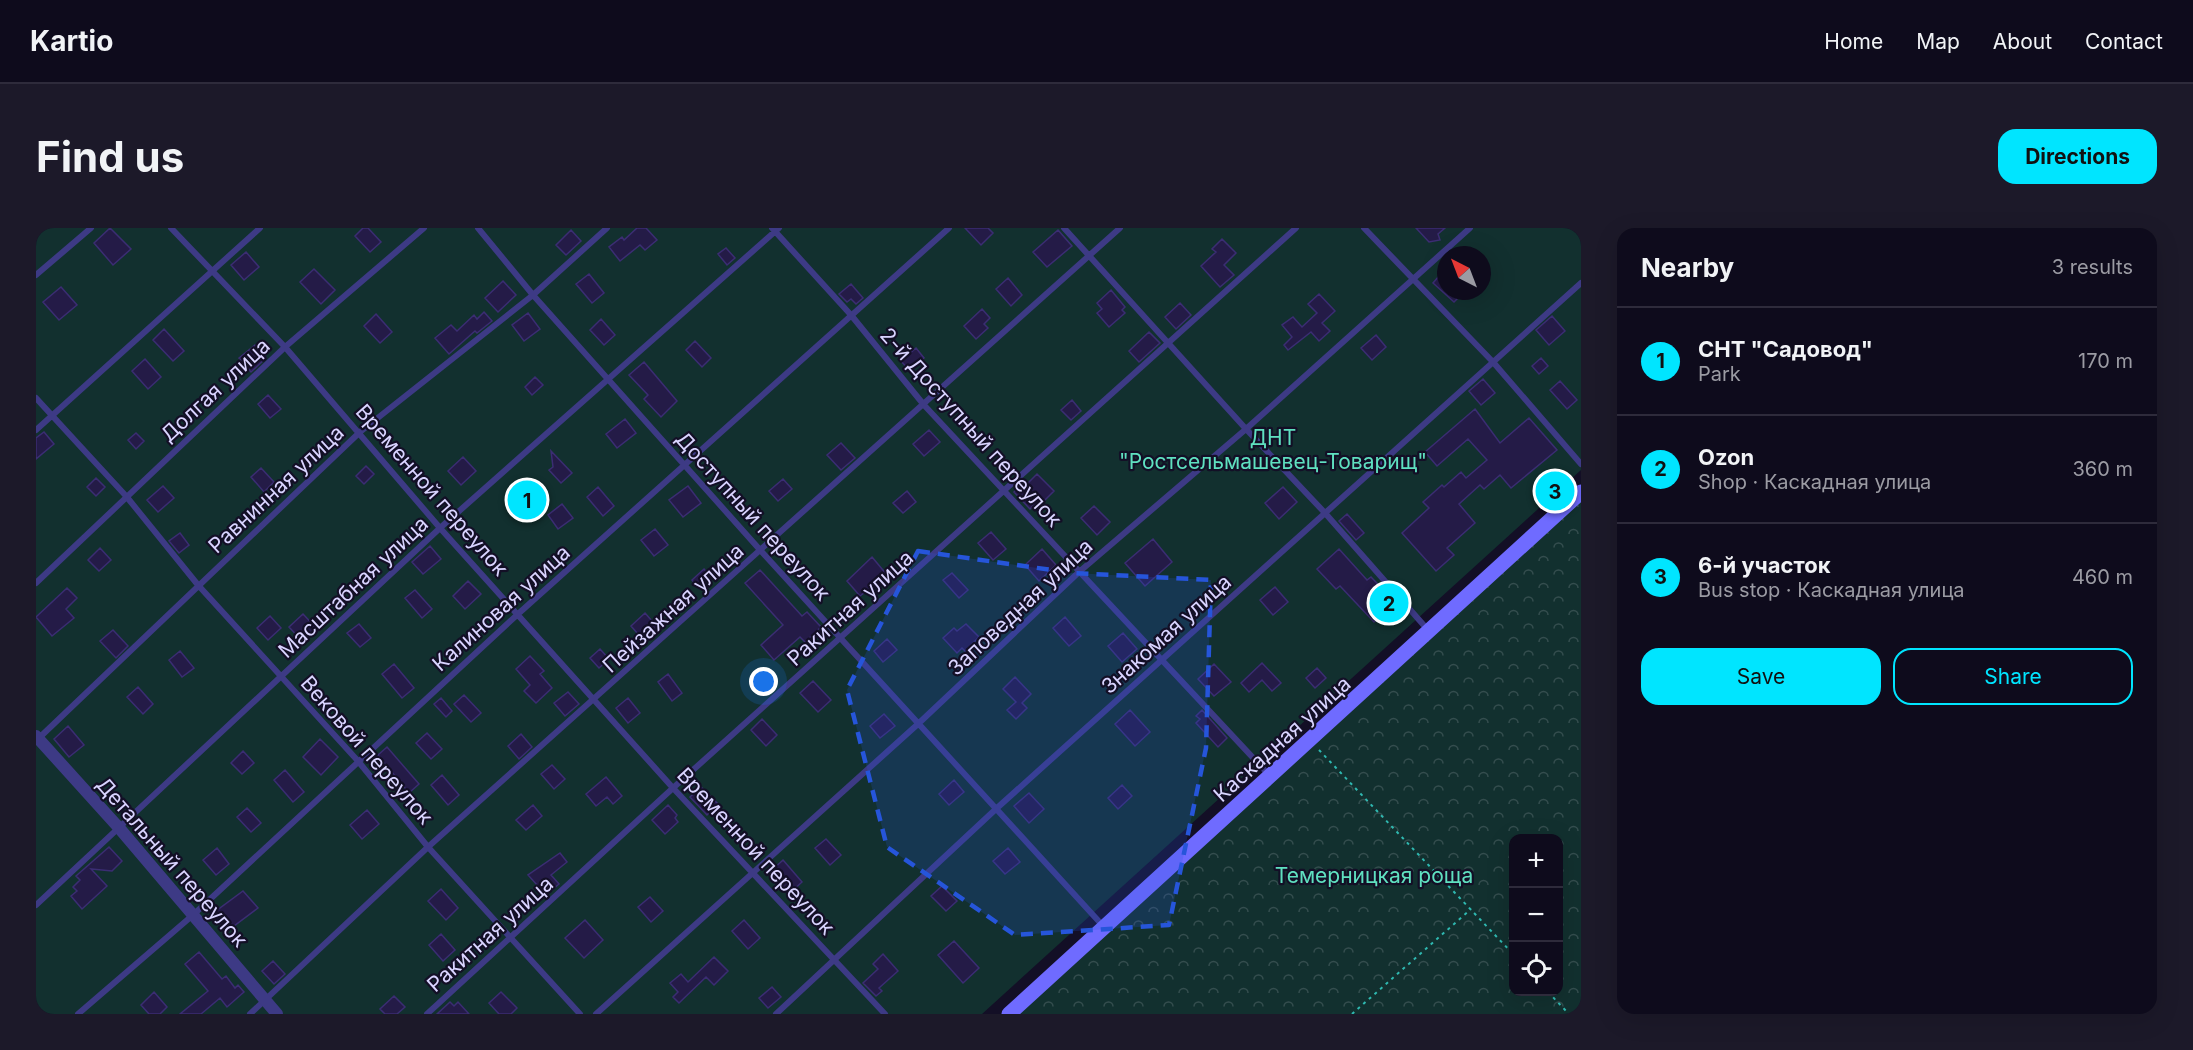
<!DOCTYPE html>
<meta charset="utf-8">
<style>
:root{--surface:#0e0b1c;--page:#1c1929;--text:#f1f3f6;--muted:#9b9ba3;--line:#2e2b3b;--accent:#00e5ff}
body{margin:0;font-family:Inter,sans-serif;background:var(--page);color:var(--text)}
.controls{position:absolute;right:18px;bottom:18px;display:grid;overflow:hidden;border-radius:12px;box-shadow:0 6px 24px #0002}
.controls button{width:54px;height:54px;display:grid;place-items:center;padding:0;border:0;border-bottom:2px solid var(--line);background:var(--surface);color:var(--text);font:30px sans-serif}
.compass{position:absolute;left:1401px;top:18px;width:54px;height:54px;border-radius:50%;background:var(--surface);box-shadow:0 6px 24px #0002;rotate:318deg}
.you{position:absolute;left:728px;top:454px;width:21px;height:21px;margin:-15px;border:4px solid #fff;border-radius:50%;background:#1a73e8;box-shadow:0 0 0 9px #1a73e833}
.badge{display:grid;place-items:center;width:39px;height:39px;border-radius:50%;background:var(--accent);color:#111;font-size:20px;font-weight:700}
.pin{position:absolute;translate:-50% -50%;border:3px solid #fff;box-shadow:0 2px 6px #0006}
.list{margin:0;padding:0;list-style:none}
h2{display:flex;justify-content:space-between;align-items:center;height:78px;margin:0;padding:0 24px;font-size:26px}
h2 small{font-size:20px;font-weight:400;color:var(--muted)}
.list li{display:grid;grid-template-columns:39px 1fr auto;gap:18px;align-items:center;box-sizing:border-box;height:108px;padding:0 24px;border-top:2px solid var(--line)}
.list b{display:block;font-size:22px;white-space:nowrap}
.list p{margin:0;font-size:20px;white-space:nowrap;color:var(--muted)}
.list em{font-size:20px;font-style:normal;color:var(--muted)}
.actions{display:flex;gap:12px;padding:18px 24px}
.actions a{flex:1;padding:14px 0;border:2px solid var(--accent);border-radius:18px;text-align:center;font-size:21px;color:var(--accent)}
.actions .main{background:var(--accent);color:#111}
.icon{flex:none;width:33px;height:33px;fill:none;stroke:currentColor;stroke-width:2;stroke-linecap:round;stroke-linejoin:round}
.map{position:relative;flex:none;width:1545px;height:786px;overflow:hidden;border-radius:18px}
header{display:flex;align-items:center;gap:36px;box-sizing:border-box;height:84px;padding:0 30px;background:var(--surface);border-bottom:2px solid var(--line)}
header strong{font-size:28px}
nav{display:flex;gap:33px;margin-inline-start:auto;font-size:21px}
.intro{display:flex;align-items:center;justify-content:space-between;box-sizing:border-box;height:144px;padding:0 36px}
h1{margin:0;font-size:42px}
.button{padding:15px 27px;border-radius:18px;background:var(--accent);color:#111;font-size:21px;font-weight:700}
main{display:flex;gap:36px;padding:0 36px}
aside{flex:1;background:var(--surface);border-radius:18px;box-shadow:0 6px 24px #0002}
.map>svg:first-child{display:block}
.forest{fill:url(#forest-crowns);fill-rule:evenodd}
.garden{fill:#12302f;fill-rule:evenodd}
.building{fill:#241b47;stroke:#3b2d73;stroke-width:1.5}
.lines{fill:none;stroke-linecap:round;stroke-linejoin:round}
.path{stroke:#2fb8b0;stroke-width:2;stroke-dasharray:3 4.5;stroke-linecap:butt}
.lane{stroke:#3d3a85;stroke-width:6}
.street{stroke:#3d3a85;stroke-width:12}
.secondary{stroke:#6f6bff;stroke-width:15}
.marked{fill:#2655da;fill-opacity:0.2;stroke:#2655da;stroke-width:4.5;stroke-dasharray:12 8;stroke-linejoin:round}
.labels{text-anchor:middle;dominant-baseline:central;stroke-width:4.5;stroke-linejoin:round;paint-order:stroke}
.street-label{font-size:21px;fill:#d9d4ff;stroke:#130f26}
.park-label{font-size:21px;fill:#5fe0c0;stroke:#130f26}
</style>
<header>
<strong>Kartio</strong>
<nav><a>Home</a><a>Map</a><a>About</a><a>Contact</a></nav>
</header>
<div class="intro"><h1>Find us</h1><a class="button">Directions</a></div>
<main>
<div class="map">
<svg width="1545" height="786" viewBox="0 0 1545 786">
<defs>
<pattern id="forest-crowns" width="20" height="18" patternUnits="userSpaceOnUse" patternTransform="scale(1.5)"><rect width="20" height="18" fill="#12302f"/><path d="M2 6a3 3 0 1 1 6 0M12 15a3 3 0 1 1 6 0" fill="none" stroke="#344d4e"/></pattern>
</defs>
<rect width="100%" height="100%" fill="#130f26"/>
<path class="forest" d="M1545,270v516h-566zM1478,610h44v154h-44z"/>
<path class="garden" d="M0,0h1545v242l-599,544h-946zM1410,27h36v36h-36z"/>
<path class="building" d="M74,0l21,21 -18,16 -19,-22z
M327,0h5l13,14 -11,10 -15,-16z
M601,0h9l11,12 -12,10 -5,-5 -20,16 -11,-14 13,-10 2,3z
M929,0h23l5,5 -12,12z
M1380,0h29l-7,6 2,6 -11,2z
M535,2l10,11 -15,14 -10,-10z
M1022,2l14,16 -25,21 -14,-15z
M1186,11l14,14 -12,12 10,10 -14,12 -19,-21 15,-14 -4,-3z
M690,20l9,10 -8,7 -9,-11z
M210,24l13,15 -15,13 -13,-15z
M1410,40v23h19l-11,11 -21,-19z
M278,41l21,21 -14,14 -21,-22z
M553,46l15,19 -12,10 -16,-19z
M972,50l14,17 -11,11 -15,-17z
M467,53l13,14 -18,17 -13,-14z
M815,56l12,14 -7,6 -5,-5 -4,3 -8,-8z
M25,59l16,18 -18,15 -16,-18z
M1075,62l14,17 -3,3 3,3 -16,14 -12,-14 5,-4 -5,-6z
M1283,66l16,17 -13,12 8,8 -11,10 -8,-9 -23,18 -4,-5 8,-8 -10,-12 11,-8 9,10 15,-14 -9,-9z
M1144,75l11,12 -15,14 -11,-12z
M946,81l8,9 -6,6 4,4 -12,11 -12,-13z
M448,84l8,9 -15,12 -2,-2 -26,23 -14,-16 16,-13 6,6 17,-16 3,4z
M492,85l12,16 -16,12 -12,-16z
M340,86l16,18 -12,11 -16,-17z
M1516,88l13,15 -16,14 -13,-15z
M565,91l14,16 -11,10 -14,-15z
M128,101l20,22 -11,10 -20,-21z
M1113,104l11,11 -21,19 -10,-11z
M1340,107l10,12 -14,13 -11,-12z
M659,113l16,17 -9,9 -16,-17z
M219,117l11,13 -15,14 -12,-14z
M880,120l8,10 -15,12 -8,-9z
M1505,130l7,8 -9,8 -7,-8z
M109,131l16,18 -13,12 -16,-18z
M608,134l33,39 -16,16 -17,-18 4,-4 -19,-20z
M499,149l8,8 -11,10 -7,-8z
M1447,151l12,14 -14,12 -12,-14z
M1524,153l17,19 -10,9 -17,-19z
M232,167l13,14 -11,9 -12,-14z
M1036,172l9,11 -10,9 -10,-10z
M1439,181l25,34 29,-25 28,32 -46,38 -11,-13 -16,14 -4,-4 -21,19 16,19 -28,25 7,7 -18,16 -34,-38 27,-25 -6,-6 19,-17 2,2 17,-15 5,6 21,-18 -19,-21 -31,27 -12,-14z
M589,191l11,14 -19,15 -11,-14z
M893,202l11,12 -16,14 -11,-12z
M8,204l10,12 -18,15v-21z
M100,205l8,8 -8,8 -8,-9z
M805,215l14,15 -14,12 -14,-15z
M515,223l21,22 -11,10 -12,-13 4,-3z
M427,229l13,14 -15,14 -13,-14z
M330,238l8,8 -10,10 -8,-8z
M225,240l13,14 -10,10 -13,-15z
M1001,246l17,17 -15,15 -3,-3 -6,6 -16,-17 7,-7 2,3z
M60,250l9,9 -9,9 -9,-9z
M747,251l9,10 -14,12 -9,-10z
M127,258l11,12 -16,14 -11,-12z
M652,258l13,17 -18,14 -14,-17z
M562,259l16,19 -11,10 -16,-19z
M1247,259l14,15 -18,17 -14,-16z
M871,263l9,11 -13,11 -10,-10z
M526,276l11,14 -15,11 -10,-14z
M1058,278l16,16 -13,13 -16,-17z
M1311,286l17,19 -8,7 -17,-19z
M619,301l13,16 -14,11 -13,-16z
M955,304l15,17 -13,11 -15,-17z
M144,305l9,12 -10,8 -10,-12z
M1117,311l19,23 -27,24 -20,-23z
M394,318l11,13 -18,15 -11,-12z
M64,320l11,12 -12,11 -11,-11z
M1006,321l14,16 -17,16 -14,-16z
M1303,321l28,31 4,-3 24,25 -21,20 -34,-36 -4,3 -19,-20z
M836,329l15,18 -27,21 -13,-15z
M668,341l6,8 -12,10 -6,-7z
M724,342l42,46 5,-4 14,15 -16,15 -5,-5 -26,23 -13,-15 22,-20 -38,-42z
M916,345l16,17 -9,8 -16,-18z
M432,353l13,13 -16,15 -12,-13z
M1239,359l13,15 -15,13 -13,-15z
M31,360l10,10 -11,11 8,9 -22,18 -16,-19z
M379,362l17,19 -10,9 -17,-20z
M609,385l14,16 -14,13 -14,-16z
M267,386l14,15 -14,13 -14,-15z
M234,388l11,12 -13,12 -11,-12z
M1029,389l16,19 -12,10 -16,-18z
M323,396l12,14 -11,9 -13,-14z
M930,396l13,13 -14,14 -3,-3 -5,5 -14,-15 11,-10 3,3z
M77,402l15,16 -12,12 -16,-17z
M1087,405l14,16 -15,13 -14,-16z
M851,411l10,11 -14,12 -9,-11z
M564,421l9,10 -10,9 -9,-10z
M144,423l14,17 -12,9 -13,-17z
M494,428l14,15 -4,3 12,14 -16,15 -12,-12 6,-6 -14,-16z
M1226,435l19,20 -9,8 -10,-11 -13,12 -8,-9z
M358,436l20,24 -12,10 -20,-24z
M1178,436l17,18 -17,14 -16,-17z
M1281,440l9,10 -11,10 -9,-10z
M632,446l14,19 -10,8 -14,-19z
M979,449l16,17 -9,9 5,5 -11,11 -9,-9 9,-8 -13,-13z
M777,453l18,19 -13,12 -18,-19z
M102,459l15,17 -10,10 -16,-17z
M532,464l11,12 -14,12 -11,-13z
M428,467l17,18 -10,9 -17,-18z
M405,470l11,13 -6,6 -12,-13z
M592,470l12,15 -12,10 -12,-15z
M1094,482l20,22 -15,14 -20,-22z
M1166,482l25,28 -9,9 -22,-24 4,-4 -4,-3z
M848,486l11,12 -15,12 -10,-12z
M726,491l15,16 -11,11 -15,-16z
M32,498l16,19 -15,12 -15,-18z
M391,505l15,16 -11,10 -15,-16z
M485,506l11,13 -13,12 -11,-13z
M284,511l18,18 -17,18 -18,-18z
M351,519l32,37 -10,9 -31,-38z
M207,523l11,12 -12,11 -11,-11z
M516,537l13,14 -11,10 -13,-15z
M249,542l19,22 -11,10 -19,-22z
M406,547l17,20 -11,10 -17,-20z
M570,549l16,19 -9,8 -6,-7 -11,9 -10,-12z
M918,552l10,12 -15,13 -10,-11z
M1086,557l10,11 -14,13 -10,-11z
M665,559l17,17 -11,11 -17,-18z
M993,565l15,16 -15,14 -15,-17z
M497,577l9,11 -16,14 -10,-10z
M632,577l9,10 -2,3 3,4 -13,12 -13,-14z
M211,580l14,15 -10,9 -14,-15z
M331,582l12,14 -17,15 -12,-14z
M790,611l15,16 -11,10 -15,-17z
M73,619l13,14 -10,10 -21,-2 16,17 -25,23 -11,-13 6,-5 -4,-4 7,-7 -4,-4z
M181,620l12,16 -13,11 -13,-15z
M972,620l12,14 -15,12 -12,-13z
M524,625l7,9 -16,13 8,9 -13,11 -18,-20z
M747,632l19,22 -13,12 -19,-22z
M906,658l15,15 -11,10 -15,-15z
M405,661l17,19 -12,12 -18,-19z
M207,663l15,17 -32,24 -14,-18z
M614,669l13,14 -12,11 -13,-15z
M549,692l18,20 -19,18 -19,-20z
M708,692l16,18 -12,11 -16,-18z
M405,706l14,16 -12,11 -14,-16z
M918,713l25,27 -16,15 -25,-28z
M163,724l23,27 4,-3 9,12 3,-3 6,7 -17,15 -7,-9 -19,16h-21l28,-23 -23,-27z
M847,726l15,17 -19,17 3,3 -6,5 -13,-13 15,-14 -5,-5z
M678,729l14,14 -14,14 -8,-8 -27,26 -6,-6 5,-5 -8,-9 11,-9 7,8z
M237,733l12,13 -11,10 -12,-13z
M736,759l9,10 -13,11 -9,-10z
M118,764l13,15 -7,7h-11l-8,-9z
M465,764l16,16 -6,6h-12l-10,-11z
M358,768l11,11 -8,7h-12l-5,-5z
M414,774l4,4 4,-4 11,12h-32z"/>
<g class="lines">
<path class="path" d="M1283,522l195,205
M1512,764l21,22
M1316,786l119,-105"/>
<path class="lane" d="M135,0l114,119 155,181 233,260 212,226
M442,0l55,67 228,256 343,376
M736,0l79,87 73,90 346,371
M1028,0l182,201 79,84 103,117
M1328,0l129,134 88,102
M0,47l55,-47
M0,170l90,98 72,89 160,176 70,86 152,167
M0,202l224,-202
M0,355l249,-236 139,-119
M3,510l321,-306 173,-137 74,-67
M0,677l404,-377 339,-300
M42,786l115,-99 325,-301 431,-386
M214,786l178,-167 692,-619
M391,786l246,-226 623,-560
M560,786l322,-290 161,-152 167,-143 224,-201
M740,786l221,-206 584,-525"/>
<path class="street" d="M0,508l84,93 157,185"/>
<path class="secondary" d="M973,786l572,-522"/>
</g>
<path class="marked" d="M882,323l155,22 138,7 -5,168 -37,177 -154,10 -128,-88 -40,-157z"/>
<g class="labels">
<g class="street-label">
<text transform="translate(179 162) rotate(-43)">Долгая улица</text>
<text transform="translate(935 199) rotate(48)">2-й Доступный переулок</text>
<text transform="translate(240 261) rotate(-43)">Равнинная улица</text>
<text transform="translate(396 262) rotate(49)">Временной переулок</text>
<text transform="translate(717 288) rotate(48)">Доступный переулок</text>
<text transform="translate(317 359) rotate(-43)">Масштабная улица</text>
<text transform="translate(984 379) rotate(-43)">Заповедная улица</text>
<text transform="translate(465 380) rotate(-42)">Калиновая улица</text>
<text transform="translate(637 380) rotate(-42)">Пейзажная улица</text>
<text transform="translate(814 380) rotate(-42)">Ракитная улица</text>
<text transform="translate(1130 406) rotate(-42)">Знакомая улица</text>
<text transform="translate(1246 511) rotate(-42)">Каскадная улица</text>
<text transform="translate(331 522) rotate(49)">Вековой переулок</text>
<text transform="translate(720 623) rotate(47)">Временной переулок</text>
<text transform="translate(136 634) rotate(49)">Детальный переулок</text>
<text transform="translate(454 706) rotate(-42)">Ракитная улица</text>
</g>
<g class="park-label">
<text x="1237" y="209">ДНТ<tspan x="1237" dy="24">"Ростсельмашевец-Товарищ"</tspan></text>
<text x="1338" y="647">Темерницкая роща</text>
</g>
</g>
</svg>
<div class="controls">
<button>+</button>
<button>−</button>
<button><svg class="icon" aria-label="locate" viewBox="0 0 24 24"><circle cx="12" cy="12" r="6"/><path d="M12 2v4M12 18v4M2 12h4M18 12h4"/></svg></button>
</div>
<svg class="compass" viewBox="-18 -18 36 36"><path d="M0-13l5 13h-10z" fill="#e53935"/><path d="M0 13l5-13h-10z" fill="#9b9ba3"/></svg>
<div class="you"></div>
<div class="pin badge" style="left:491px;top:272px">1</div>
<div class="pin badge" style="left:1353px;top:375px">2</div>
<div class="pin badge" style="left:1519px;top:263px">3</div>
</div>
<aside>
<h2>Nearby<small>3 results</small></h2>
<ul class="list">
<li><span class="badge">1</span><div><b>СНТ &quot;Садовод&quot;</b><p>Park</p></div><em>170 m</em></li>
<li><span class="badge">2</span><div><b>Ozon</b><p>Shop · Каскадная улица</p></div><em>360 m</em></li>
<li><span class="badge">3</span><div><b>6-й участок</b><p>Bus stop · Каскадная улица</p></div><em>460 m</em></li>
</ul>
<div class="actions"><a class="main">Save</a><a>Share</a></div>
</aside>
</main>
